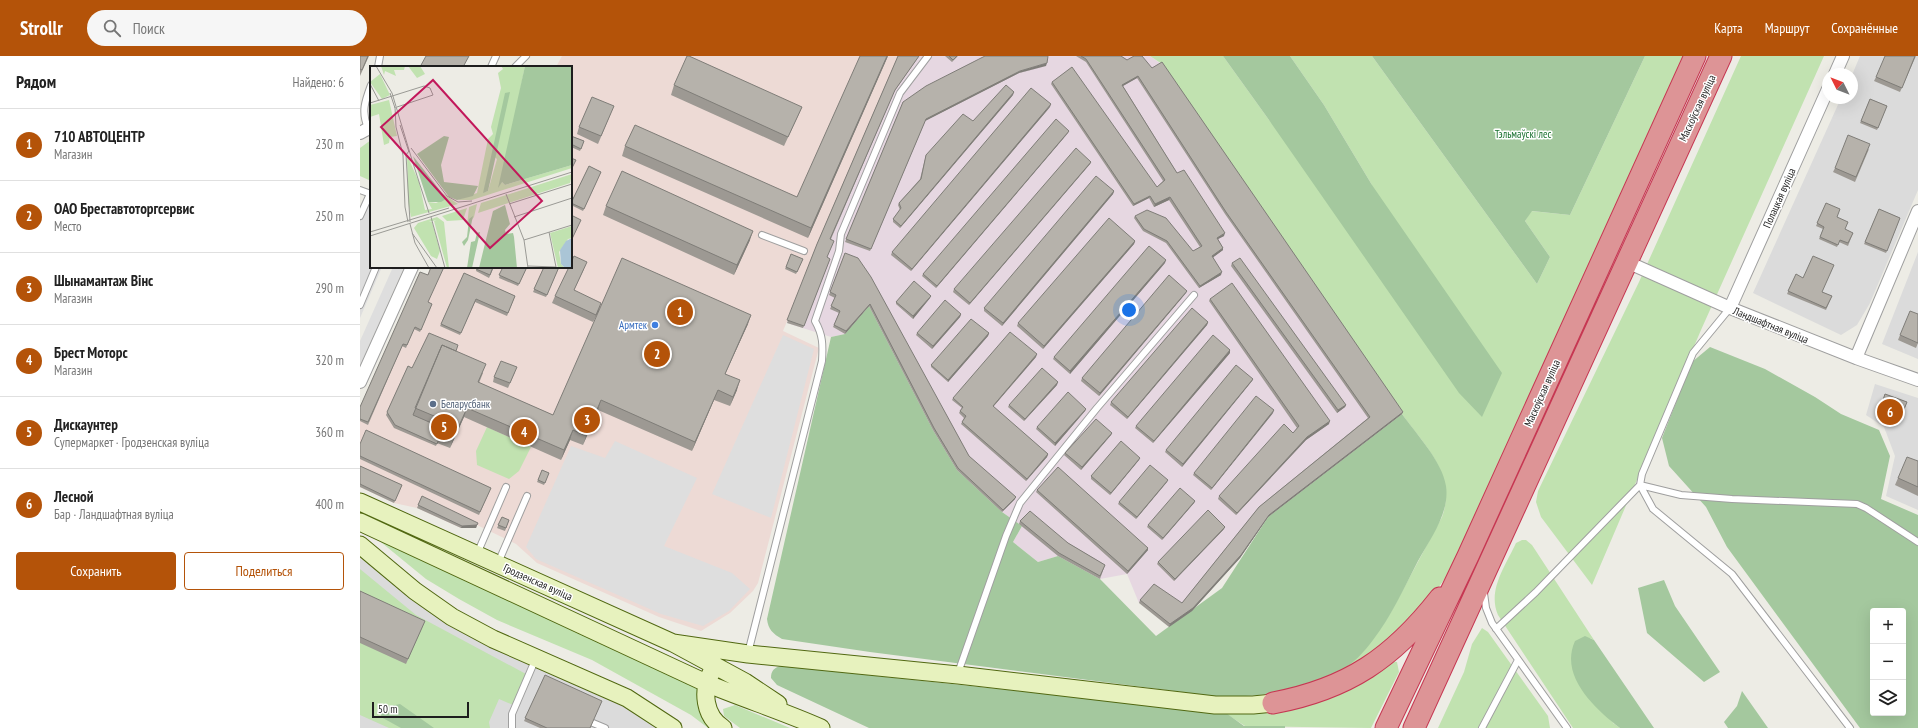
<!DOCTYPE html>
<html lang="ru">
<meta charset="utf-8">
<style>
:root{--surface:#fff;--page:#f6f6f6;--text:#222;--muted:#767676;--line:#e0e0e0;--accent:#b45309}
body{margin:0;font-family:"PT Sans Narrow",sans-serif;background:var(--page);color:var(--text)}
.controls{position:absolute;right:12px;bottom:12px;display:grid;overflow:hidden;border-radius:4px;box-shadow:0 4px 16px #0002}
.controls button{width:36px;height:36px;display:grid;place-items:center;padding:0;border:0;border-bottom:1px solid var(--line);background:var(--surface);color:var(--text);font:20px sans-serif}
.compass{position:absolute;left:1462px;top:12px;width:36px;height:36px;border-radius:50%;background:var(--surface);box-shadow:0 4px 16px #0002;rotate:312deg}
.scale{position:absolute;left:12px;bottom:10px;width:97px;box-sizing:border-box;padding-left:4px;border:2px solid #1e1e1e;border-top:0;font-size:11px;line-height:14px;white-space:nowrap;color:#1e1e1e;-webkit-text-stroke:3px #fff;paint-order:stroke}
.you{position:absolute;left:769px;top:254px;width:14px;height:14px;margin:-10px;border:3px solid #fff;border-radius:50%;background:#1a73e8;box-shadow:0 0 0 6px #1a73e833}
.badge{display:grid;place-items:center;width:26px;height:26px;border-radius:50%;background:var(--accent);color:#fff;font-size:13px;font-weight:700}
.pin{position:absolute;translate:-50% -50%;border:2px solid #fff;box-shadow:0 1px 4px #0006}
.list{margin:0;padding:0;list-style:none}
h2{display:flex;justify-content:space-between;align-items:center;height:52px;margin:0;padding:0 16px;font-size:17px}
h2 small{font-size:13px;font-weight:400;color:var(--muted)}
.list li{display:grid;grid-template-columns:26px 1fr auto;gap:12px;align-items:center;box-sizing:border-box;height:72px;padding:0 16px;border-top:1px solid var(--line)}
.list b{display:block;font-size:15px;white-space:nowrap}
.list p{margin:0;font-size:13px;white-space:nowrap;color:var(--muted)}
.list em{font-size:13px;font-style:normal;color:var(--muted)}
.actions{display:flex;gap:8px;padding:12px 16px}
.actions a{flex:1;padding:9px 0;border:1px solid var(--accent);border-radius:4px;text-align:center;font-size:14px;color:var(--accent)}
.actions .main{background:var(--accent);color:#fff}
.icon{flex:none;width:22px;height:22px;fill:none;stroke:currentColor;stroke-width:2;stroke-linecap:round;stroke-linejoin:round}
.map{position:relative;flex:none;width:1558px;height:672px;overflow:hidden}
header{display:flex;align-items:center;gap:24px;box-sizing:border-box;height:56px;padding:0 20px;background:var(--accent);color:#fff}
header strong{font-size:19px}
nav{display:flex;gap:22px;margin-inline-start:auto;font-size:14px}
.search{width:280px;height:36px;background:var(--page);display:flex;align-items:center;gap:10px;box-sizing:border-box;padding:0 14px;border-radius:22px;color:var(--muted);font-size:15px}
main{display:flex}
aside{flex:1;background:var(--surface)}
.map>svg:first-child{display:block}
.residential{fill:#dbdbdb}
.commercial{fill:#eddad5}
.industrial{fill:#e6d7e1}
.grass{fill:#c1e2b0}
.forest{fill:#a4c89e;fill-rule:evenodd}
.parking{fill:#dedede}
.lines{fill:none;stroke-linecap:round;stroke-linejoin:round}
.lane-casing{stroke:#9f9f9f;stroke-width:8}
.street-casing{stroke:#9f9f9f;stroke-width:14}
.secondary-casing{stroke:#516811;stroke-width:19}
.highway-casing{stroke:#c63752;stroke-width:23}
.lane{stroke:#fff;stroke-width:6}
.street{stroke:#fff;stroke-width:12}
.secondary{stroke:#e7f2be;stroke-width:17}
.highway{stroke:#dd9496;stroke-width:21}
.wall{fill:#9d9993}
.shaded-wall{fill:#7f7d78}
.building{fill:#b6b2ab;stroke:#7f7d78}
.shop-dot{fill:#3f7fe0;stroke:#fff;stroke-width:1.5}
.service-dot{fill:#5c6f8a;stroke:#fff;stroke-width:1.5}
.labels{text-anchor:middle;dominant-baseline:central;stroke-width:3;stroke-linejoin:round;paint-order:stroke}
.street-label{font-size:11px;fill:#1e1e1e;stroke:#fff}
.park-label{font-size:11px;fill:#17702d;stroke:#fff}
.shop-label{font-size:11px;fill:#366cbe;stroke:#fff;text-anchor:end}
.service-label{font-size:11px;fill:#4e5e75;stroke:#fff;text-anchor:start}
.inset-road{fill:none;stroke:#9a9a95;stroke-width:1}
.view{fill:#c2185b;fill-opacity:0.15;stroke:#c2185b;stroke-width:2}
.inset-edge{fill:none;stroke:#1e1e1e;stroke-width:2}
</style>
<header>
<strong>Strollr</strong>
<div class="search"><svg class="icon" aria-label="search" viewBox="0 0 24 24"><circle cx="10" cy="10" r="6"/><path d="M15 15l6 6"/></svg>Поиск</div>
<nav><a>Карта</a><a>Маршрут</a><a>Сохранённые</a></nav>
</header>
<main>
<aside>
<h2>Рядом<small>Найдено: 6</small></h2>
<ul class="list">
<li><span class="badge">1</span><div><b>710 АВТОЦЕНТР</b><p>Магазин</p></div><em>230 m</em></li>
<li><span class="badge">2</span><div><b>ОАО Бреставтоторгсервис</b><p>Место</p></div><em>250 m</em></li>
<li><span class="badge">3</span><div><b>Шынамантаж Вінс</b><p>Магазин</p></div><em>290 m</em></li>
<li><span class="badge">4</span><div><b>Брест Моторс</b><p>Магазин</p></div><em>320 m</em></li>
<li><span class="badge">5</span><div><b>Дискаунтер</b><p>Супермаркет · Гродзенская вуліца</p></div><em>360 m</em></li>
<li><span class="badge">6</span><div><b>Лесной</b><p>Бар · Ландшафтная вуліца</p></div><em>400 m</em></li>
</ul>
<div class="actions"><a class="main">Сохранить</a><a>Поделиться</a></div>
</aside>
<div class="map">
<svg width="1558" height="672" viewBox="0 0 1558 672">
<rect width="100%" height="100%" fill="#edece5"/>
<path class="residential" d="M1500,0h58v134l-48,113 -13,22 -16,10 -88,-42 88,-195h11v-23z
M1558,196v107l-36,-15z
M1515,328l43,14v112l-32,-14 9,-40 -11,-29 -18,-12z
M0,502l81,60 178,82 39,28h-298z"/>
<path class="commercial" d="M202,0h336l-115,275 36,17 -61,235 -5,8 -23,22 -29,18 -42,-14 -122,-54 -21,-19 -39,-19 -1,3h-15l-44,-20 -23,-5 -34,-16v-79l71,-141h140v-200h-15z"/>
<path class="industrial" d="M538,0h252l11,8 241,350 -134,103 -76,94 -53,-8 -12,-29 -27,5 -42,-23 -20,6 -25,-20 9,-16 -20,-14 -45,-42 -24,-40 -64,-124 -24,28 -14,3 -44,-14 29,-76z"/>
<path class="grass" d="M790,0h73l46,64 103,65 -48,-80 -34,-49h82l165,228 13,-27 -25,-36 6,-10 39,4 75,-159h42l-236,514c-31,45 -63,75 -111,101 21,-16 38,-37 51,-59l51,-95c15,-42 -17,-71 -40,-103l-240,-350z
M1381,0h83l-123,274 -109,255 -51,-68 -5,-15 2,-11 101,-209z
M11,84v41l-11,-5v-28z
M127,371l44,20 -12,24 -10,8 -32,-14 -1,-14z
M0,469l338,162c-2,20 -1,27 15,41h-5l-17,-13 -99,-55 -95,-40 -38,-21 -33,-20z
M1162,484h4l6,5 62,95 -4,-2 23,85 7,5h-47l-75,-113c-11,-25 8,-50 18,-72z
M0,513l56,46 110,59 -13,31 -14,-6 -10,23 1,6h-101l-29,-13z
M1122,572l6,4 60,84 2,12h-112l26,-56 8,-28z
M1030,605l7,1 2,10 -28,56 -126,-2 -20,-13z
M375,649l55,23h-50l-16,-12 -1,-7z"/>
<path class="forest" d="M863,0h67l34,49 48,80 130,188 -20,44 -23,-24 -190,-273z
M1012,0h273l-75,159 -38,-4 -7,10 25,36 -13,27z
M509,250l64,124 24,40 45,42 20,14 -9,16 25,20 20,-6 42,23 56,57 66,-48 46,-71 134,-103c15,21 40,47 44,72 4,27 -16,53 -28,75 -14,27 -27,56 -45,79 -9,12 -20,24 -33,31 -37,22 -85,27 -127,25l-343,-44 -88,-13c-9,-5 -14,-10 -15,-20l64,-282 14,-3z
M1350,291l55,22 50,28 26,17 38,16 11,26 -9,43 37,16v213h-58l-133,-181 -21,-40 -37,-41 -7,-28 30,-76zM1513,555h30v102h-30z
M1304,524l11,26 45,66 -16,10 -57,-49 -9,-45z
M1225,580l9,4 60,88h-34c-25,-19 -61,-52 -45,-87z
M422,610l444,47 18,13h41v2h-416l-92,-43 -6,-7c0,-7 3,-11 11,-12z
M1382,635l26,37h-40l-4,-6 13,-16z
M40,648l34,24h-33l-20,-11v-9z"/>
<path class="parking" d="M4,142l7,4v65h11l-22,51v-110z
M33,211h11l-44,98v-24z
M423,279l31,14 -43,169 -59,-24z
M255,385l82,37 -33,68 68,27 18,16 -21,22 -26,15 -42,-12 -125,-55 -10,-12 45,-101 34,12z"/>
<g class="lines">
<g class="lane-casing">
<path id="lane" d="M18,11l2,-11
M131,11l5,-11
M155,11l11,-11
M8,72c-7,-16 -3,-27 3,-43
M0,134l11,4
M0,160l10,-22
M402,179l42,16
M0,249l16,-38
M1370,252l-37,45 -51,121 -2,11 13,24 79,65 118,154
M117,498l29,-67
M138,507l29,-67
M1124,537l2,15 6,15 75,105
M1136,573l40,-37 104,-107 41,10 51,4 125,5 9,4 52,34
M388,597l74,-292c1,-16 1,-26 -7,-40l24,-70 2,-17 59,-141 28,-37
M598,617l48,-137 14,-33 77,-95 97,-113
M233,667l12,5
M152,672v-14l24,-56
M1122,672l36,-68"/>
</g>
<g class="street-casing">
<path id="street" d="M1475,18l8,-18
M0,77l11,-6
M1267,206l103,46 126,50 62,22
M1370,252l98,-219
M1496,302l62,-147
M0,326l52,-115"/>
</g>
<g class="secondary-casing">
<path id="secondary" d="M0,446l313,141 72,39 33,22
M0,466l346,161c38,16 77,28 115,45
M0,489l55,46 37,26 41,22 134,59 46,30
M313,587l75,11 210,21 257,30h38l20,-2
M351,617c-9,18 -7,43 12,55"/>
</g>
<g class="highway-casing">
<path id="highway" d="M913,647c75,-14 120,-45 167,-105
M1026,672l82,-172 227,-500
M1054,672l307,-672"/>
</g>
<use href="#lane" class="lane"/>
<use href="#street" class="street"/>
<use href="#secondary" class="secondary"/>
<use href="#highway" class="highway"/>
</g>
<path class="wall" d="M0,0h9l-9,20z
M528,0l-80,182 -186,-82 3,-10 172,51z
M538,0h21l-25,36 -63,147 -4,18 3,2 -27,69 -16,-5 30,-79z
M585,0h13l-6,6z
M716,0h45l6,4 275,354 -134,103 -28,41 -48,53 -23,16 -30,-24 1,-3 42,3 77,-96 109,-89 -143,-204 -88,-136 -14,8 54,87 47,63 -6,3 5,9v2l-10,7 8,18 -22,13 -33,-45 -23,-12 -9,-13 1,-2 58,35 7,-4 -31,-47 -15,7 -5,-9 -16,8 -82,-122 1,-2 105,105 6,-6 -77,-119z
M1556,0l-16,36 -26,-11 2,-4z
M686,10l-27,7 -94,48 -55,130 -25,-9 58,-140z
M314,29l128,22 -4,9 -14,30 -113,-51z
M653,39l-113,133 -7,-6v-3l7,-9 -2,-5 1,-2 21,-24 6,-24 47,-34z
M1510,43l17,7 -10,24 -17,-7z
M690,51l-139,164 -20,-16 1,-3z
M251,57l-13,31 -21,-10 2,-7z
M708,77l-132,155 -14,-12 1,-2z
M211,80l13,5 -4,10 -9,-4z
M1509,93l-14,33 -22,-10 2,-4z
M731,106l-1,2 -121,141 -16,-13 1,-3z
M229,110l12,6 -18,39 -12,-6v-1z
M754,135l-1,3 -111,132 -18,-15v-3z
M1466,147l11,14 8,12 8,4 -5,13 -9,-4 -2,5 -18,-8 4,-10 -7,-3z
M246,150l144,34 -16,35 -131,-60z
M1519,153l21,9 -14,35 -22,-9z
M775,185l-1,3 -91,105 -26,-23 1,-3z
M485,197l124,203 46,43 -13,13 -45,-42 -24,-40 -64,-124 -24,28 -12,-7 6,-14 -9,-4 5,-11 -6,-3z
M431,198l12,5 -7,15 -11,-5z
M805,207l-95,111 -17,-15 1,-2z
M872,207l114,142 -1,2 -8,6 -106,-147z
M117,211h17l-5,11 -13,-7z
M143,211h24l-9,19 -19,-8z
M184,211h15l-13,30 -13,-5z
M224,213l-10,21 25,20 -6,12 -41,-19 3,-7z
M104,217l51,23 -8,20 -32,-14 -15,33 -20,-9z
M1436,218l26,18 10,4 -6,14 -39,-16z
M826,237l-87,103 -18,-15 1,-3z
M570,242l-17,21 -17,-15v-2z
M850,243l119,125 -23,16 -70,75 -18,-16 1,-3 74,-63 4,-5 -88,-127z
M68,246l4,2 -12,28 -6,-3 -8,19 -4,-2 -34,79 -8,-4v-14z
M601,258l-1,3 -28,32 -16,-14 1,-2z
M848,266l-1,3 -80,94 -17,-14 1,-3z
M388,268l-23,50 12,16 -7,16 -16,-6 -22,51 -94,-41 -15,35 -13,-5 -9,20 -97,-43 -14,31 -13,-5 -1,3 -42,-18 -8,-13 22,-49 4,2 44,-17 27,22 -4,10 74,32z
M629,277l-1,3 -40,46 -17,-15v-2z
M1540,279l18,8 -2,5 -18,-8z
M870,297l-77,90 -18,-15 1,-2z
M676,301l-43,50 55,47 -1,3 -21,24 -65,-57 3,-6 -5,-5 1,-2 2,-3 -10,-8 1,-2z
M155,316l-7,16 -15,-6 1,-5z
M893,323l-1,2 -70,86 -17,-15 1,-2z
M697,329l-33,36 -16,-14 1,-2z
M1525,338l22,8 -7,19 -22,-8z
M726,353l-1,2 -30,35 -19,-17 1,-2z
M913,357l-62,77 -18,-15 1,-2z
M752,377l-1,2 -30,35 -17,-15 1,-2z
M0,388l131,44 -12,27 -119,-56z
M779,404l-29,35 -19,-16v-3z
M1558,405v35l-23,-11 3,-7z
M0,410l42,19 -8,18 -34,-16z
M182,414l7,3 -5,12 -7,-3z
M807,426l-31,37 -18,-15 1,-2z
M677,434l111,58v2l-21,24 -91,-82z
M62,440l55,29 -1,3h-15l-44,-20z
M835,445l-1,2 -32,37 -15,-13 1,-2z
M142,461l7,3 -4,11 -8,-3z
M660,465l48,22 37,22 -5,14 -42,-23 -39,-32z
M864,473l-50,52 -17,-17 1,-2z
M0,535l63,34 -17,39 -46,-21z
M185,619l45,53h-50l-16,-7z"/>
<path class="shaded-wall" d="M527,0h1l-80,182 3,-10z
M687,7l-1,3 -27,7 -94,48 -55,130 56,-132 94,-48z
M778,20l-1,2 -16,9 1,-2z
M654,36l-1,3 -113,133 1,-2z
M691,48l-1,3 -139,164 1,-2z
M709,75l-1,2 -132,155 1,-2z
M731,106l-1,2 -121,141 1,-2z
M754,135l-1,3 -111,132 1,-3z
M790,140l-1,2 -16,8 1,-2z
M810,141l-1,3 -15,7 1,-3z
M393,175l-3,9 -16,35 3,-10z
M865,177l-1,3 -8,4 1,-2z
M775,185l-1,3 -91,105 1,-3z
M863,192v2l-12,9 1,-3z
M806,204l-1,3 -95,111v-3z
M862,216l-1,3 -22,13 1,-2z
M827,235l-1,2 -87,103 1,-3z
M571,240l-1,2 -17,21v-3z
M241,247l-2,7 -6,12 3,-7z
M510,248l-1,2 -24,28 1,-3z
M601,258l-1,3 -28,32 1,-3z
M391,259l-3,9 -27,59 4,-9z
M848,266l-1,3 -80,94 1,-2z
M629,277l-1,3 -40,46v-2z
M870,294v3l-77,90 1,-2z
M677,298l-1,3 -44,51 1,-2z
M893,323l-1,2 -70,86 1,-3z
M380,324l-3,10 -7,16 3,-9z
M698,326l-1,3 -33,36 1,-2z
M358,334l-4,10 -22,51 3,-9z
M241,344l-3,10 -15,35 3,-9z
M986,349l-1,2 -8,6 1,-3z
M107,352l-3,9 -14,31 3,-9z
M726,353l-1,2 -30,35v-3z
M914,354l-1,3 -62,77 1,-2z
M1043,356l-1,2 -134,103 -28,41 -48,53 -23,16 1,-3 99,-109z
M970,365l-1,3 -23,16 -70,75 1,-2 70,-76z
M213,374l-3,10 -9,20 3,-10z
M752,377l-1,2 -30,35 1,-3z
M688,398l-1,3 -21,24 1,-2z
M780,402l-1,2 -29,35 1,-2z
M808,424l-1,2 -31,37 1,-2z
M656,441l-1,2 -13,13 1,-2z
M835,445l-1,2 -32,37 1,-2z
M117,469l-1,3h-15l1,-2z
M865,471l-1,2 -50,52 1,-2z
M788,492v2l-21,24 1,-3z"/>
<path class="building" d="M0,0h8l-6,14 -2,-1z
M66,0h43l-6,11h-43z
M327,0h2l113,51 -14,30 -114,-52z
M500,0h27l-76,172 -186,-82 10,-21 162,72z
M538,0h21l-24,34 -65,149 4,2 -7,16 3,2 -26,67 -17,-6 30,-76z
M589,0h8l-4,4z
M625,0h63l-1,7 -27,8 -94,48 -55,130 -25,-10 57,-137 23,-16z
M721,0h40l6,4 7,-4h8l10,12 10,-6 241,350 -134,103 -28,40 -48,53 -23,16 -30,-24 14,-16 28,19 77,-96 111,-90 -144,-205 -88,-136 -16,9 55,88 7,-3 41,63 -8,5 6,10 -11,8 10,16 -22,14 -33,-45 -23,-12 -9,-13 12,-6 19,8 27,33 9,-5 -32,-49 -15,7 -5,-8 -16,8 -82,-122 20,-15 85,120 8,-7 -79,-121z
M1525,0h30l-13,32 -26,-11z
M646,29l8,7 -113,134 -8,-7 8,-11 -2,-5 22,-24 5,-24 37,-41 10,7z
M671,32l20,16 -139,165 -20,-17z
M232,41l22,9 -13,30 -22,-9z
M1510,43l17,7 -9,22 -17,-7z
M696,63l13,12 -132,155 -14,-12z
M1488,79l22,9 -14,33 -21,-9z
M211,80l13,5 -3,8 -10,-5z
M716,92l15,14 -121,141 -16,-14z
M211,102l5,2 -5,10z
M229,110l12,6 -17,37 -13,-6z
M262,115l131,60 -16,34 -131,-59z
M736,120l18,15 -111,132 -19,-15z
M1466,147l14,6 -3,8 11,5 -3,7 8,4 -5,10 -8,-3 -2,5 -18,-8 4,-10 -7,-4z
M1519,153l21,9 -13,33 -22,-9z
M211,159l10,5 -10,21z
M749,162l26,23 -91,105 -26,-23z
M789,190l17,14 -96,111 -16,-14z
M485,197l13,5 13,19 98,179 47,41 -13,13 -45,-42 -24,-40 -64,-124 -24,27 -12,-6 6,-14 -9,-5 5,-11 -6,-3z
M431,198l12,5 -6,13 -11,-5z
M214,200l13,6 -13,28 27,13 -5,12 -41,-19 14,-29h2v-5z
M1453,200l21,9 -12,27 10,4 -6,12 -38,-17 8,-17 7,4z
M262,202l129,57 -26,59 15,6 -7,17 -15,-7 -23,52 -94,-42 -15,36 -13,-6 -9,20 -97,-42 -14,31 -12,-6 5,-12 -31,-13 27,-63 44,19 -8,18 75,33z
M880,202l106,147 -8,5 -106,-147z
M71,211h13l-16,35 4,2 -11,26 -6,-3 -8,18 -4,-1 -35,78 -8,-3v-12l60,-135 8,3z
M117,211h16l-3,8 -14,-6z
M143,211h24l-8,17 -20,-9z
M184,211h15l-12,28 -13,-6z
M104,217l51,23 -7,17 -32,-14 -15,34 -20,-9z
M809,219l18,16 -87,102 -18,-15z
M554,225l17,15 -18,20 -17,-14z
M872,227l98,138 -23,16 -70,76 -18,-17 65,-72 9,9 6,-7 -89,-127z
M585,244l16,14 -28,32 -16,-13z
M832,252l16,14 -80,95 -17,-15z
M1550,255l8,3v29l-18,-8z
M611,263l18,14 -41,47 -17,-15z
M650,276l27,22 -44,52 55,48 -21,25 -65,-57 4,-6 -6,-5 3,-4 -10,-9z
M69,277l29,12 -2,6 -14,-6 -29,70 30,13 -6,16 -42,-19 -8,-13 21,-46 4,2z
M853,279l17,15 -76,91 -18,-15z
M141,305l16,6 -7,16 -16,-6z
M876,309l17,14 -70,85 -17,-14z
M682,312l16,14 -33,37 -16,-14z
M708,336l18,17 -31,34 -18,-16z
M1525,338l22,8 -5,12 -21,-8z
M896,340l18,14 -62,78 -18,-15z
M736,363l16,14 -30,34 -17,-14z
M6,374l125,58 -11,24 -120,-56v-12z
M761,385l19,17 -29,35 -20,-17z
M1547,401l11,4v26l-20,-9z
M790,409l18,15 -31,37 -18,-15z
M0,410l42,19 -7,16 -35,-17z
M698,411l90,81 -20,23 -91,-81z
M182,414l7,3 -4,10 -7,-3z
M820,432l15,13 -32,37 -15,-13z
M62,440l56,27 -1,2 -15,1 -44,-21z
M848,454l17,17 -50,52 -17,-17z
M670,455l38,32 37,22 -5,11 -41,-23 -39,-32z
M142,461l7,3 -3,8 -8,-3z
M0,535l65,30 -17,38 -48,-22z
M185,619l57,26 -12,27h-43l-22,-10z"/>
<circle class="shop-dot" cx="295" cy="269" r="4"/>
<circle class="service-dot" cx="73" cy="348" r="4"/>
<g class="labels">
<g class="street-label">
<text transform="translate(1337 52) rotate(-65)">Маскоўская вуліца</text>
<text transform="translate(1419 142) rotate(-66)">Полацкая вуліца</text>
<text transform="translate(1411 269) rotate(22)">Ландшафтная вуліца</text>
<text transform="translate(1182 337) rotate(-66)">Маскоўская вуліца</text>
<text transform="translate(178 526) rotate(24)">Гродзенская вуліца</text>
</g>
<g class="park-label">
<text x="1163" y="78">Тэльмаўскі лес</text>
</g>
<g class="shop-label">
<text x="287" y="269">Армтек</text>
</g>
<g class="service-label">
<text x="81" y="348">Беларусбанк</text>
</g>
</g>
<g transform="translate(10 10)">
<rect width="202" height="202" fill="#edece5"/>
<path d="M11,0h24l-1,4h-10l2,6 -11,-5 -1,4zM38,0h12l5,8 -8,4zM131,0h24l-23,116 3,3 67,-20v3l-100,32h-15l20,-7 11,-54 5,-5 -2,-7 10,-39 -3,-15 5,-4zM122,89l5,4 -9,32 -4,1zM10,8l10,21 -8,4 -12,-17zM19,34l8,36 -7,1 -1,6 -5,2 -5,-31 -9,3v-12zM37,89l12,27 6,28 7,-1 -4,-7 8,1 9,-4 -3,-6 16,11 -47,13 -3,-15zM202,108l-2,9 -92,30 3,-10zM107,138l-3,13 -7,9 2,-19zM97,142l-4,12 -16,1 -5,-5zM67,151l7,5 5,46h-2l-13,-47 2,-1 -7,2h3l8,29 -3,8 -6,-3 -17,-28 4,-5zM202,160v12l-4,1 -9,13 2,12 4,4h-7l-8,-35z" fill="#c1e2b0" fill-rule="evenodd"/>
<path d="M155,0h47v99l-67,20 -3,-3 -4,6zM140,26l-22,99 -5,2 22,-100zM74,70l5,1 -8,28 3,17 34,4 -5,10 -16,4 -8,-3 -32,-43zM43,90l29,37 4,6 -5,3h-13zM135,139l5,19 -5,6 1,4 7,-1 1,4 3,31h-38l14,-57zM103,150l-5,24 -4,6 -2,-4 5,-5 2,-18zM110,166l-8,36h-5l4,-26 4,-1 2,-8z" fill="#a4c89e"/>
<path d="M202,172v30h-7l-4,-4 -1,-14 6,-9z" fill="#aac5d6"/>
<path class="inset-road" d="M6,0l16,27 20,67M0,18l9,17M20,27l5,15M0,37l54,-17 6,2 3,7 -36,12M25,41l1,20 7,28 2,52 3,15M30,59l9,27M41,82l36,48M39,85l-3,4 4,67M42,94l17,53M136,128l18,46 4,28M77,130l11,6 14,-1M139,138l63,-20M61,151l14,51M144,151l58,-19M40,158l5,19 14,25M0,166l79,-24M179,166l7,35M42,167l25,35M0,170l202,-64M154,174l48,-15M158,200l28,1"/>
<path class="view" d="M63,14l109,121 -52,47 -109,-121z"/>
<rect width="202" height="202" class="inset-edge"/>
</g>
</svg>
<div class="controls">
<button>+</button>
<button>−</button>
<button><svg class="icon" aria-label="layers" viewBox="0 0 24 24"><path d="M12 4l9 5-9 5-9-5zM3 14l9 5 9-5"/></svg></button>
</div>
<svg class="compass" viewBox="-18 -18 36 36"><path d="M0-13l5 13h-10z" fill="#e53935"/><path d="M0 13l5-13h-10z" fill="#767676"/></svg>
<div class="scale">50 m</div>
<div class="you"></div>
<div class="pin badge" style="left:320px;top:256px">1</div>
<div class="pin badge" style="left:297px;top:298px">2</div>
<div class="pin badge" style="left:227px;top:364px">3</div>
<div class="pin badge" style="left:164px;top:376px">4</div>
<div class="pin badge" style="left:84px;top:371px">5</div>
<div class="pin badge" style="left:1530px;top:356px">6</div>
</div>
</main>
